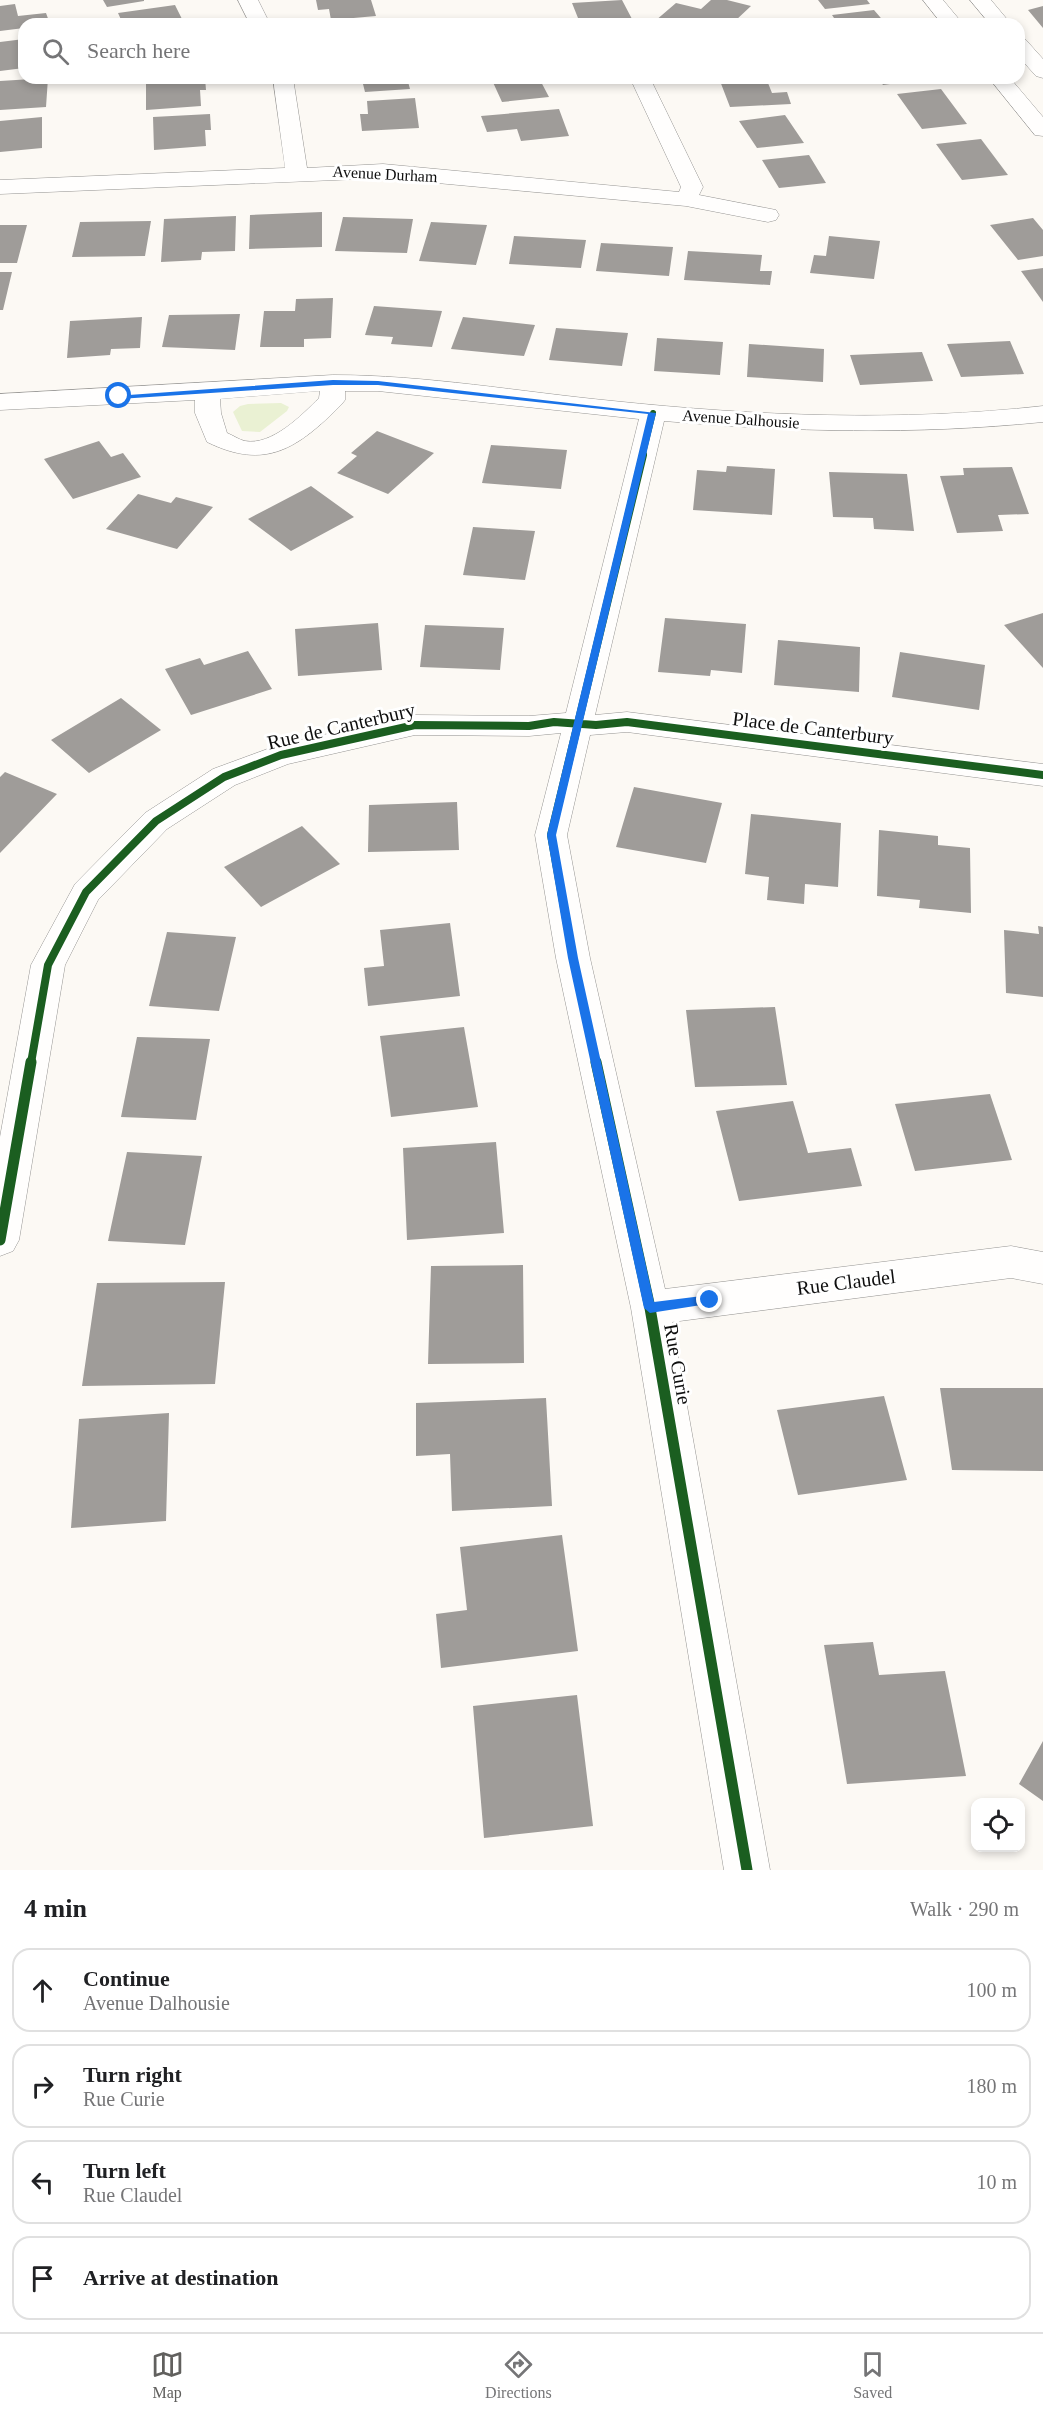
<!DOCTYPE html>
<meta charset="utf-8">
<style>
:root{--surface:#fff;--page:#f2f2f2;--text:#202124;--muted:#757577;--line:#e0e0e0;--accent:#61605e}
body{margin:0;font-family:"Times New Roman",serif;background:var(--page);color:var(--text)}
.controls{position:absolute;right:18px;bottom:18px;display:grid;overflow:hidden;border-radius:12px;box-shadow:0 3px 9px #0003}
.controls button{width:54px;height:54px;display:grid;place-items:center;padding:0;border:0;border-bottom:2px solid var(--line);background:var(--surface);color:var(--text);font:30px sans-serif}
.stop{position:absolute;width:18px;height:18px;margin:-14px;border:4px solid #1a73e8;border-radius:50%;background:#fff}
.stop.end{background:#1a73e8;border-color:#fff;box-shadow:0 2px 6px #0008}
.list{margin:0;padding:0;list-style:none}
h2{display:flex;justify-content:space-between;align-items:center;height:78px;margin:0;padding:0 24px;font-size:26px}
h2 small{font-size:20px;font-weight:400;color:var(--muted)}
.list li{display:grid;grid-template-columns:39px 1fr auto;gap:18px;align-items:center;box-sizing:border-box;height:84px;margin:0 12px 12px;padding:0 12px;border:2px solid var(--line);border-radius:18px}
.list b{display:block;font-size:22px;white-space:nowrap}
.list p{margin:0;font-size:20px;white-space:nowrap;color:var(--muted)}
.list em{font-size:20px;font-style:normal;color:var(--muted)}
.icon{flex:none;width:33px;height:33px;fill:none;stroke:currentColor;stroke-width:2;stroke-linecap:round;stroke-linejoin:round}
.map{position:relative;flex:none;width:1043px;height:1870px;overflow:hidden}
.search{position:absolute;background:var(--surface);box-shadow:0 3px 9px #0003;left:18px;right:18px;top:18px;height:66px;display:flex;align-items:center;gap:15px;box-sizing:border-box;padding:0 21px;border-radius:18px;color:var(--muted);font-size:22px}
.sheet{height:462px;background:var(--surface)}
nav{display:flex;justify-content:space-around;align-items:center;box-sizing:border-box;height:84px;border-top:2px solid var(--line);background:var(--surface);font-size:16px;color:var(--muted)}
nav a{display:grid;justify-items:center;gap:3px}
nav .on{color:var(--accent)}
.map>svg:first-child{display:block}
.green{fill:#eaf1d3}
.building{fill:#9f9c99}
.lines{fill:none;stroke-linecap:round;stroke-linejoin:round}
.minor-casing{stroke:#959492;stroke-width:1}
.tertiary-casing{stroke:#959492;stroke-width:1}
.minor{fill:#fffefd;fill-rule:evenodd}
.tertiary{fill:#fffefd;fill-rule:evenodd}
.cycleway-far2-casing{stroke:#fff;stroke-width:8}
.cycleway-far1-casing{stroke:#fff;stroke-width:12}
.cycleway-casing{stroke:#fff;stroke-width:15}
.cycleway-far2{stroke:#1b5e20;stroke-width:6}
.cycleway-far1{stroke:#1b5e20;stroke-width:8}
.cycleway{stroke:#1b5e20;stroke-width:11}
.route{fill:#1a73e8}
.labels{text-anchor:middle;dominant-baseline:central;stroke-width:6;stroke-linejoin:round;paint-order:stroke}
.far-street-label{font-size:16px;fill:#0e0e0e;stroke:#fff}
.street-label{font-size:20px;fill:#0e0e0e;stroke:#fff}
</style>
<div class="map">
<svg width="1043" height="1870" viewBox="0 0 1043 1870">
<rect width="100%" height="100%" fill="#fcf9f4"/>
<path class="green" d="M281,403l8,4 -2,4 -27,21 -18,-1 -9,-19 7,-6 8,-2z"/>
<path class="building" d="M103,0h41v1l-37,6z
M316,0h55l5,16 -45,4 -2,-11 -11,1z
M622,0l10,19 -52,4 -8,-20z
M711,0h16l24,6 -16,15 -14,-3 -7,6h-45l-14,-3 21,-18 25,6z
M818,0h49l3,4 -45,5z
M15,4l3,12 28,-3 4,11h-26v4l-24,3v-25z
M175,5l7,14 -7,1 2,4h-54l-5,-11z
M1043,6v22l-15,-18z
M874,10l12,14h-48l-6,-9z
M24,39v29l-24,3v-29z
M48,78l-2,29 -46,3v-29z
M205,78l1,12h-6l1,16 -55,4v-31z
M351,78h56l3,11 -45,3 -3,-12 -10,1z
M491,78h48l10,19 -47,5z
M766,78l6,15 15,-1 4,12 -61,3 -10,-26z
M878,78h47v1l-42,6z
M941,89l26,35 -45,5 -25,-35z
M415,98l4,30 -57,3 -2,-17h8l-1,-13z
M559,109l10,27 -48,5 -4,-12 -30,3 -6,-16z
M210,114l1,16h-6l1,16 -52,4 -1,-33z
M785,115l19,28 -47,5 -18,-27z
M42,117v31l-42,4v-31z
M981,139l27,36 -46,5 -26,-36z
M809,155l17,28 -47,5 -17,-28z
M322,212v35l-73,2 1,-34z
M236,216l-1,35 -33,1 -1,8 -40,2 3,-43z
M343,217l70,2 -6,34 -72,-2z
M1033,218l10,12v26l-25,4 -28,-35z
M151,221l-6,35 -73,1 8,-35z
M431,222l56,3 -11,40 -57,-4z
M0,225h27l-10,38h-17z
M514,236l72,4 -5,28 -72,-4z
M829,236l51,5 -6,38 -64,-6 4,-18 12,1z
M601,243l72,4 -4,29 -73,-5z
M688,251l74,4 -2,16h12l-2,14 -86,-5z
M1043,268v34l-22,-31z
M0,272h12l-9,38h-3z
M333,298l-2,40 -27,1v8h-44l4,-36h31l1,-12z
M374,306l68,5 -10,36 -41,-3 2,-7 -28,-2z
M240,314l-5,36 -73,-3 7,-32z
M142,317l-2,31 -29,1 -1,6 -43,3 3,-37z
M463,317l72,8 -11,31 -73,-7z
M556,328l72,5 -6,33 -73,-6z
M657,338l66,4 -3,33 -66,-4z
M1010,341l14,33 -63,3 -14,-33z
M749,344l75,5 -1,33 -76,-5z
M922,352l11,29 -73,4 -10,-30z
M377,431l57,22 -46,41 -51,-21 20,-17 -6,-3z
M99,441l12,16 12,-4 18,24 -68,22 -29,-40z
M491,445l76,5 -6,39 -79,-6z
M727,466l48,3 -3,46 -79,-5 4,-40 29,2z
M1012,467l17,47 -31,1 5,16 -46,2 -17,-57 24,-1 -1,-7z
M829,472l78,2 7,57 -40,-2 -1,-11 -40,-1z
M311,486l43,31 -63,34 -43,-32z
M138,494l33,9 5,-6 37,10 -36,42 -71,-20z
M473,527l62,4 -10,49 -62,-5z
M1043,613v55l-39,-43z
M665,618l81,6 -4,49 -31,-3 -1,6 -52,-4z
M378,623l4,47 -84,6 -3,-47z
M425,625l79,3 -4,42 -80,-3z
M778,640l82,7 -1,45 -85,-7z
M248,651l24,38 -81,26 -26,-46 35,-11 4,7z
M900,652l85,13 -6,45 -87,-13z
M121,698l40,32 -72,43 -38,-33z
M5,772l52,22 -57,59v-76z
M634,787l88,16 -16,60 -90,-16z
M457,802l2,48 -91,2 1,-47z
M751,814l90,9 -3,64 -33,-3 -1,20 -37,-4 2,-23 -24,-3z
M302,826l38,38 -79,43 -37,-40z
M879,830l59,6v9l32,3 1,65 -52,-5 1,-8 -43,-4z
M450,923l10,73 -92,10 -4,-38 20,-2 -4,-36z
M1038,926l5,1v70l-37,-4 -2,-63 35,4z
M167,932l69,5 -17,74 -70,-5z
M775,1007l12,78 -92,2 -9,-77z
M464,1027l14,80 -87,10 -11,-81z
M137,1037l73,2 -14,81 -75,-3z
M990,1094l22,66 -97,11 -20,-67z
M793,1101l15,52 43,-5 11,38 -123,15 -23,-90z
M496,1142l8,91 -97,7 -4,-92z
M127,1152l75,4 -17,89 -77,-4z
M523,1265l1,98 -96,1 3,-98z
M225,1282l-10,102 -133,2 15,-103z
M940,1388h103v83l-91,-1z
M884,1396l23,84 -109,15 -21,-85z
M546,1398l6,108 -100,5 -2,-57 -34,2v-53z
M169,1413l-3,108 -95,7 8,-109z
M562,1535l16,116 -137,17 -5,-54 31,-4 -7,-63z
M873,1642l6,33 66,-4 21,105 -119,8 -23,-139z
M577,1695l16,131 -109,12 -11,-132z
M1043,1741v60l-24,-17z"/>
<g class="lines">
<g class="minor-casing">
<path id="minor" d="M238,0h20l12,24h-20z
M273,78h20l14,90 76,-4 296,28 2,-5 -51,-109h20l53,109 -4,8 77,15 3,5 -3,5 -8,2 -82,-16 -303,-28 -383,16v-14l285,-12z
M333,375c94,0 187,17 280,26 143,15 287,21 430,5v16c-128,13 -251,10 -379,-1l-69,294 32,-3 416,52v22l-416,-54 -37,3 -23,100 23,123 75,331 346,-43 32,6v32l-32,-6 -339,44 98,548h-46l-93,-562 -75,-350 -21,-123 26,-102 -32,3 -114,-1 -127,29 -53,21 -68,44 -69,71 -33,65 -46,275 -6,11 -13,5v-119l31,-172 44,-81 70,-71 68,-44 68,-25 134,-29 114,1 37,-3 73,-294 -261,-28h-33v9l-4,5c-43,43 -75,66 -134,37l-12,-29v-13l-195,10v-16zM320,391l-1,7c-17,17 -47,48 -74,43 -6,-1 -12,-6 -18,-8l-6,-20 -1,-14z"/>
</g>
<g class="tertiary-casing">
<path id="tertiary" d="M923,0h20l20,24h-21z
M970,0h21l20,24h-21z
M1019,38l7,2 17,19v19l-7,-2 -17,-19z
M989,78h21l33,39v19l-8,-1z"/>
</g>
<use href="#minor" class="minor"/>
<use href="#tertiary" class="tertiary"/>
<g class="cycleway-far2-casing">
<path id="cycleway-far2" d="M642,457l11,-44"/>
</g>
<g class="cycleway-far1-casing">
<path id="cycleway-far1" d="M31,1063l17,-98 38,-73 70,-71 68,-44 57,-22 134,-30 114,1 25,-4 42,3 31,-3 416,53
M596,1063l-23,-105 -22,-123 92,-380"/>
</g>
<g class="cycleway-casing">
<path id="cycleway" d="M596,1062l54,246 97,562
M0,1240l31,-178"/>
</g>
<use href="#cycleway-far2" class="cycleway-far2"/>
<use href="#cycleway-far1" class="cycleway-far1"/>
<use href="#cycleway" class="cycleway"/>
</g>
<path class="route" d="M333,380l45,1 278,32 -100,422 22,123 76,344 56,-7 6,5 -2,3 -64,10 -6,-5 -76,-350 -21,-123 101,-421 -270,-29h-45l-214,14 -4,-3z"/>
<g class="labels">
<g class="far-street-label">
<text transform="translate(385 174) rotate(3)">Avenue Durham</text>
<text transform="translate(741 419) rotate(4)">Avenue Dalhousie</text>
</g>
<g class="street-label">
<text transform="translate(341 726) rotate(-13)">Rue de Canterbury</text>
<text transform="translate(813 728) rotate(7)">Place de Canterbury</text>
<text transform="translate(846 1282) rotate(-7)">Rue Claudel</text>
<text transform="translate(678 1364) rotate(80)">Rue Curie</text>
</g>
</g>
</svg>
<div class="controls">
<button><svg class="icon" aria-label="locate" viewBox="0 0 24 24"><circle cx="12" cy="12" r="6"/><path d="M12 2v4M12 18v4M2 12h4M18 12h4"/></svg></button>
</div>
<div class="stop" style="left:119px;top:396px"></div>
<div class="stop end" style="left:710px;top:1300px"></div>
<div class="search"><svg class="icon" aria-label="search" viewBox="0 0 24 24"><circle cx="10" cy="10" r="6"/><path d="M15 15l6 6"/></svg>Search here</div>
</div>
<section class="sheet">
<h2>4 min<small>Walk · 290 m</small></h2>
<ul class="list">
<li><svg class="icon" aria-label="ahead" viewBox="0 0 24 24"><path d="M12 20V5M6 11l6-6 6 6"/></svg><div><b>Continue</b><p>Avenue Dalhousie</p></div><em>100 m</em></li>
<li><svg class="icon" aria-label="right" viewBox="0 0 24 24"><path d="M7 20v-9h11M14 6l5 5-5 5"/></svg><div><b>Turn right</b><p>Rue Curie</p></div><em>180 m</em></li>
<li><svg class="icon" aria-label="left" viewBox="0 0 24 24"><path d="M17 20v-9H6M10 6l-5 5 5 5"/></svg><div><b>Turn left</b><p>Rue Claudel</p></div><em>10 m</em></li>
<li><svg class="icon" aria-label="arrive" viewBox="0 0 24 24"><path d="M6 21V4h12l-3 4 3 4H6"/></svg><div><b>Arrive at destination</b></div></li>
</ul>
</section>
<nav>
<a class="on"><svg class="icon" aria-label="map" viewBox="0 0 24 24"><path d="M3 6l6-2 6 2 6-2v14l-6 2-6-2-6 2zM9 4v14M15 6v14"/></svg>Map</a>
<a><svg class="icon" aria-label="directions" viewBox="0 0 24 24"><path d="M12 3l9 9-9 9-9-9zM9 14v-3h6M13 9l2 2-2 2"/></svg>Directions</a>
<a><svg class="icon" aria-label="saved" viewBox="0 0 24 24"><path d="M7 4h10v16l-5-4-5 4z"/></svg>Saved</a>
</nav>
